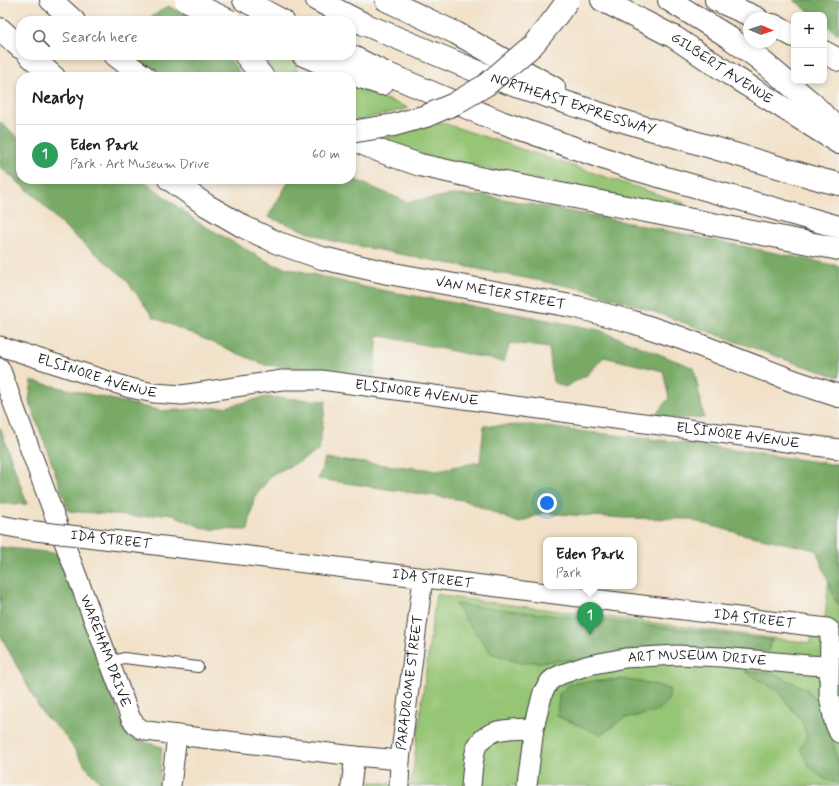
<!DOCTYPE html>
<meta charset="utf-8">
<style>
:root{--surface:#fff;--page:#f6f6f6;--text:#202124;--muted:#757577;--line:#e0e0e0;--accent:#7c3aed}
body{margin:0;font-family:Mynerve,sans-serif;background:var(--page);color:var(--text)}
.controls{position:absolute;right:12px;top:12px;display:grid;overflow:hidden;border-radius:8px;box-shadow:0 2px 6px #0003}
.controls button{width:36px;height:36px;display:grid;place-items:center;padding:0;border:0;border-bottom:1px solid var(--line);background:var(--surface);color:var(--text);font:20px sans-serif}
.compass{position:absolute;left:743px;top:12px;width:36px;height:36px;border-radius:50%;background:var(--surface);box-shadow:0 2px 6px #0003;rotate:92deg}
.you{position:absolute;left:547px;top:503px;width:14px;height:14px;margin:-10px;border:3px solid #fff;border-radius:50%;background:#1a73e8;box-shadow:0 0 0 6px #1a73e833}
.badge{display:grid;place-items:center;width:26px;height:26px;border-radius:50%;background:var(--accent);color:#fff;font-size:13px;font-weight:700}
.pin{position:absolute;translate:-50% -33px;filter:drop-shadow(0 1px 2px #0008)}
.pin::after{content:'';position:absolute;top:21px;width:14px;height:12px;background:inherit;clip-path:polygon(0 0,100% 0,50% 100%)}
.popup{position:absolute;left:543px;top:537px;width:94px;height:52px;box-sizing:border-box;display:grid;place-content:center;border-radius:8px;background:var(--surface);filter:drop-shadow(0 1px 3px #0005);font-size:13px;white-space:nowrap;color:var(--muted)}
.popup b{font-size:15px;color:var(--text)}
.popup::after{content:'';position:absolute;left:50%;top:100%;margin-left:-8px;border:8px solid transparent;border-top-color:var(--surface)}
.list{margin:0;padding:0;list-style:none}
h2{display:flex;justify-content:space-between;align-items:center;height:52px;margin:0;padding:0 16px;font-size:17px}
h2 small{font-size:13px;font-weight:400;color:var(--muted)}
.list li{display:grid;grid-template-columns:26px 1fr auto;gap:12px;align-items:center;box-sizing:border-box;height:60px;padding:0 16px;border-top:1px solid var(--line)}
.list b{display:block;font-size:15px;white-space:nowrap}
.list p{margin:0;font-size:13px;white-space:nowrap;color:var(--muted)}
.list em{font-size:13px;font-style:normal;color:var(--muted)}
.icon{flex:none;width:22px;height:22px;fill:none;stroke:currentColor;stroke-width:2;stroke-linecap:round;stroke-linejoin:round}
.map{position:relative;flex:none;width:839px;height:786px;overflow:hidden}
.search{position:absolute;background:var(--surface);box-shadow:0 2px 6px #0003;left:16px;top:16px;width:340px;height:44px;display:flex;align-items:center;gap:10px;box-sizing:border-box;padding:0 14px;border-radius:16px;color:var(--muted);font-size:15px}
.panel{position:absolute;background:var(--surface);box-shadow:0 2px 6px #0003;left:16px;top:72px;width:340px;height:112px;border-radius:16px}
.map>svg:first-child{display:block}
.green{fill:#96c574;stroke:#597048}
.forest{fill:#78aa66;stroke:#4a6341}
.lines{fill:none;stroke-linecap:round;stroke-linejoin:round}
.lane-casing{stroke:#3c3a36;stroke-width:12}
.street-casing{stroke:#3c3a36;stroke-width:21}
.secondary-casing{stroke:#3c3a36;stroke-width:24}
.primary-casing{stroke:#3c3a36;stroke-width:24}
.highway-casing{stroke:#3c3a36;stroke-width:24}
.lane{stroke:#fff;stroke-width:10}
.street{stroke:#fff;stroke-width:19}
.secondary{stroke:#fff;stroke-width:22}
.primary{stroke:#fff;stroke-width:22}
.highway{stroke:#fff;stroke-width:22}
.street-bridge-casing{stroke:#3c3a36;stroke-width:21;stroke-linecap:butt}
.highway-bridge-casing{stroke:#3c3a36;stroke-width:24;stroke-linecap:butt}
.street-bridge{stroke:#fff;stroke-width:19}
.highway-bridge{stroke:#fff;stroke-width:22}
.labels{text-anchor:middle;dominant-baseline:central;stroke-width:3.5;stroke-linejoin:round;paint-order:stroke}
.street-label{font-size:14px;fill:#1c1c1c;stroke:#f6f6f2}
</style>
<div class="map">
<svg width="839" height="786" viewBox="0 0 839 786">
<rect width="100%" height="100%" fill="#f6f6f2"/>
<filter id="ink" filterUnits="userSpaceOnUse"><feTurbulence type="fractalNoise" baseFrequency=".025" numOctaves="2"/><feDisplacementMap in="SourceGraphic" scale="8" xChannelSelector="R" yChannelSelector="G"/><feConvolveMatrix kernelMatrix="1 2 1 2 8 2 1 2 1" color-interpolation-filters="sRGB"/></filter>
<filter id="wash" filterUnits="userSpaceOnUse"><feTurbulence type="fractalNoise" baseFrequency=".012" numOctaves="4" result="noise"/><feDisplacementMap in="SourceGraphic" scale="16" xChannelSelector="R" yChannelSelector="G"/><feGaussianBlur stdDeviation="0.9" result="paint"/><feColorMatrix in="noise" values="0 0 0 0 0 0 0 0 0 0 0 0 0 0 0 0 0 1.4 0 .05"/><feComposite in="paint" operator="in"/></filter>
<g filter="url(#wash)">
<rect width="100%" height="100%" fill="#f2e1c8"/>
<path class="green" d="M262,55h15l18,8 3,12 1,2h-18l-10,-9z
M351,86l58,22 -49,12 -9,1z
M437,121l247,82 -1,8 -269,-58 -38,-13 22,-6z
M839,480v306h-468v-4l40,3 25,-191 20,4 355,45v-17l13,1z"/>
<path class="forest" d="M794,0h45v35l-15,-12v-8h-11z
M168,6l33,15h-55z
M132,55h95l16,22h-81z
M0,122l21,18v39h121l54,42 76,43 92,23 153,27 82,16 95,38 10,50h-51l16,-20 -6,-27 -59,-14 -17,18 -22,12 -12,-5 -4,-34 -39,-5 -6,19 -126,-27 -4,40 -109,-10 -112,-48 -28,-39 -61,-51 -27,-29 -37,-31z
M351,177l7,4 49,21 45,-7 35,1 123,23 229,47v111l-44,-14 -157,-57 -50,-16 -256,-49 -64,-24 22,-38h61z
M32,381l130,30 63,-4 41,-10 60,4 -7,49 -18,11 -28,13 -19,24 -6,32 -43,-1 -36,-16 -29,4 -71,-6 -40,-111z
M533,425l37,5 115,13 146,21h8v141l-3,-3 -20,-52 -78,-17 -51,-14 -63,-1 -82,-5 -23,10 -56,-23 -145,-21 7,-20 111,11 44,-8 4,-36z
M0,427l27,77h-27z
M0,547l64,7 57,166 13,19 28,8 -3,39h-56l-16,-18 -23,-34 -22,-21 -42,-79z
M455,604l317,36 -4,11 -27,1 -90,-5 -78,13 -53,3 -29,-10 -24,-31z
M744,671l28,2 35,16 14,19 13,38 5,21v13l-1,3 -14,-4 -15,-13 -9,-18 7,-11 -5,-16 -25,-30z
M622,679l36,6 12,5 -2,12 -11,9 -15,4 -18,3 -23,17 -44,-19 2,-22 11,-11z"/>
</g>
<g filter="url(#ink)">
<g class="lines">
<g class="lane-casing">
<path id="lane" d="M110,662l14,-4 74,9"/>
</g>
<g class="street-casing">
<g id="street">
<path id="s1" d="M0,346l130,42 24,5 28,2 100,-15h39l518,69"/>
<path id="s2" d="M0,368l69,187 62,164 5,6 5,4 6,2 30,4 178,21 45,4"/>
<path id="s3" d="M257,557l570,71 3,2 -1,66 5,26 5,11"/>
<path d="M171,786l6,-51"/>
<path d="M351,786l4,-30"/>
<path id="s4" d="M399,786l1,-26 23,-182"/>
<path d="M471,786c1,-10 2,-32 6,-40 11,-20 38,-17 57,-18"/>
<path id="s5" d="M527,786l7,-58 9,-36 7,-11 4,-3 8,-4 27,-9 36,-7 52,-3 45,2 86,8 21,1"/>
</g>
</g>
<g class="secondary-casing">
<g id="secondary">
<path d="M0,29l21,19"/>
<path d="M29,55l25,22"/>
<path id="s6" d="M169,179l37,26 38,22 34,16 44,15 66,15 189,34 56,15 48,16 115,44 43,14"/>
</g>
</g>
<g class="primary-casing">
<g id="primary">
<path id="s7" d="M602,0l72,37 57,38 108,68"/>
<path d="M669,0l55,34 34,24 55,46 26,27"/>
</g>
</g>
<g class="highway-casing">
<g id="highway">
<path d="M51,0l23,21"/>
<path d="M244,0l39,21"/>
<path id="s8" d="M317,0l47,24 129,54 120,40 209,62 17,4"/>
<path d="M386,0l70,33 98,55"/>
<path d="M716,0l41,18"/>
<path d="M773,25l21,11"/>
<path d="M824,52l15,8"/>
<path d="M115,55l13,10 17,12"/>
<path d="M245,55l18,22"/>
<path d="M303,55l28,12 51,17"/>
<path d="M349,55l34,17 118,50 133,47 205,58"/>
<path d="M351,139l34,14 35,12 54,12 365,72"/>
</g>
</g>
<use href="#lane" class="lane"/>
<use href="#street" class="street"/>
<use href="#secondary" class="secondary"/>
<use href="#primary" class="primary"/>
<use href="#highway" class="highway"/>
<g class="street-bridge-casing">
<g id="street-bridge">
<path id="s9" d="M0,525l27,5 230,27"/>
</g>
</g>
<g class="highway-bridge-casing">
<path id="highway-bridge" d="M186,0l44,21
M351,132l43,-7 32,-9 28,-12 32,-19 47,-40 22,-27 13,-18"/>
</g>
<use href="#street-bridge" class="street-bridge"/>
<use href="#highway-bridge" class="highway-bridge"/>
</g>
</g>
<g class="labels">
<g class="street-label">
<text stroke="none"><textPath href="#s7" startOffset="138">GILBERT AVENUE</textPath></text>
<text stroke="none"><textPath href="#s8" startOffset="277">NORTHEAST EXPRESSWAY</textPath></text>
<text stroke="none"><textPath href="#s6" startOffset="355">VAN METER STREET</textPath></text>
<text stroke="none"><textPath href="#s1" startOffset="102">ELSINORE AVENUE</textPath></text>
<text stroke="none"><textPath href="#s1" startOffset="426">ELSINORE AVENUE</textPath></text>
<text stroke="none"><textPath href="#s1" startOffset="750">ELSINORE AVENUE</textPath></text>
<text stroke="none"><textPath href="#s9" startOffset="112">IDA STREET</textPath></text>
<text stroke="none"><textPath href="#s3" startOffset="177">IDA STREET</textPath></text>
<text stroke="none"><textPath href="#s3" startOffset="501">IDA STREET</textPath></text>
<text stroke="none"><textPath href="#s2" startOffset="302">WAREHAM DRIVE</textPath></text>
<text stroke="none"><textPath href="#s5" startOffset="260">ART MUSEUM DRIVE</textPath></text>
<text stroke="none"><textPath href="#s4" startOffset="104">PARADROME STREET</textPath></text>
</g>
</g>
</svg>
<div class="controls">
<button>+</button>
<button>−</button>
</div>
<svg class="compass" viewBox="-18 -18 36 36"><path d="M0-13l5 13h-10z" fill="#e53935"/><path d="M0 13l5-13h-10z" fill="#757577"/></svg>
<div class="you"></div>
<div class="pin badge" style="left:590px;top:635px;background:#2e9e5b">1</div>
<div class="popup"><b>Eden Park</b>Park</div>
<div class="search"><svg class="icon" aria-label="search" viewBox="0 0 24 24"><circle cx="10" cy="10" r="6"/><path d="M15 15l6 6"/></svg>Search here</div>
<section class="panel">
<h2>Nearby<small></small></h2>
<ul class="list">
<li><span class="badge" style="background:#2e9e5b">1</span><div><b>Eden Park</b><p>Park · Art Museum Drive</p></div><em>60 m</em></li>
</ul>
</section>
</div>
